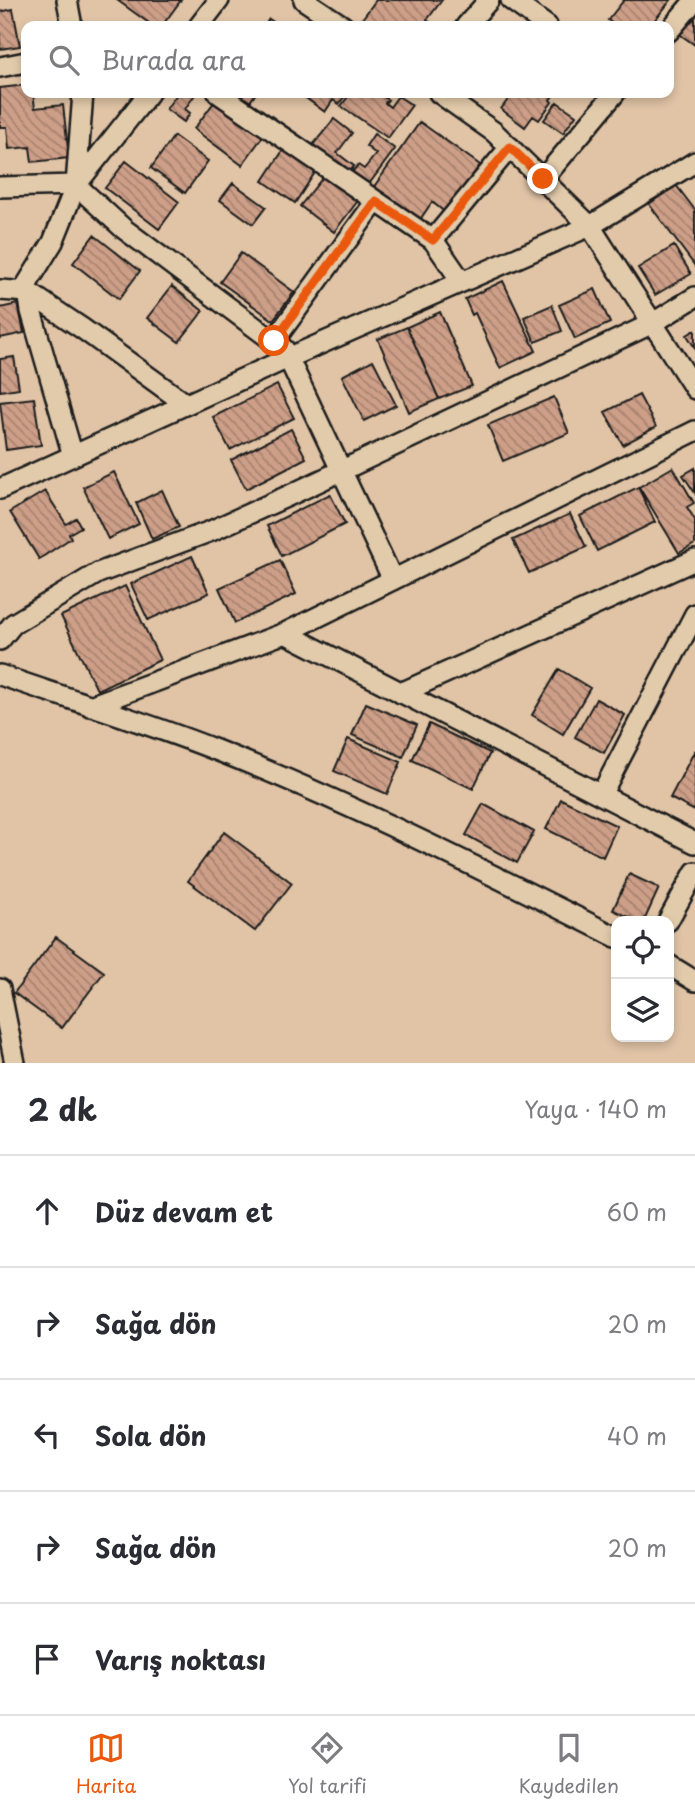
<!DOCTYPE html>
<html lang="tr">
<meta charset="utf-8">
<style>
:root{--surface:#fff;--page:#f2f2f3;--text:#2b2b33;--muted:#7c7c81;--line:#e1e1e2;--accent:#ea580c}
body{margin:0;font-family:"Playpen Sans",sans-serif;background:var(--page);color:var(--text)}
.controls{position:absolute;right:21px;bottom:21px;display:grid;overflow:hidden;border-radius:14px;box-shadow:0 4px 10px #0003}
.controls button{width:63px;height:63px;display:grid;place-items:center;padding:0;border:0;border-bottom:2px solid var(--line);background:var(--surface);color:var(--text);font:35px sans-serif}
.stop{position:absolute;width:21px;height:21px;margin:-16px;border:5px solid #ea580c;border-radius:50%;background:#fff}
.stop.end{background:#ea580c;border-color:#fff;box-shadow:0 2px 7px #0008}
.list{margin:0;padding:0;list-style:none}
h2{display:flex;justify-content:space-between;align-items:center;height:91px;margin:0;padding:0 28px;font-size:30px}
h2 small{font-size:23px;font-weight:400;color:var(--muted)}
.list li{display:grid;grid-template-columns:46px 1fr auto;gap:21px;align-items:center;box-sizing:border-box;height:112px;padding:0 28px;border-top:2px solid var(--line)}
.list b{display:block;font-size:26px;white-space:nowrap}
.list em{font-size:23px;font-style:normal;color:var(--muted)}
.icon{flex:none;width:38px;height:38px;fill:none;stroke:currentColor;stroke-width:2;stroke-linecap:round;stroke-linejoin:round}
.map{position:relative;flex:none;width:695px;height:1063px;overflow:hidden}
.search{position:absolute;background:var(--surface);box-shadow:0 4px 10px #0003;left:21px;right:21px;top:21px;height:77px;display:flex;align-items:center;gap:18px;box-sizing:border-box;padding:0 24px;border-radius:14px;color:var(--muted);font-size:26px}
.sheet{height:651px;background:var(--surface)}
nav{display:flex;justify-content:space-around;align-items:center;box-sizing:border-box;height:98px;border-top:2px solid var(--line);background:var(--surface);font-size:19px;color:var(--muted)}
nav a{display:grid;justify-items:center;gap:4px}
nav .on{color:var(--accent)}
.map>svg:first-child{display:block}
.building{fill:url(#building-back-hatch);stroke:#1c1c1c;stroke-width:2}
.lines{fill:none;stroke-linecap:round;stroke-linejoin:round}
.street-casing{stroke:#1c1c1c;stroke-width:24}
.street{stroke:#e2cbab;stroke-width:19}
.route{stroke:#ea580c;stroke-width:9}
</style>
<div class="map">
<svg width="695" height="1063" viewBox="0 0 695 1063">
<defs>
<pattern id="building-back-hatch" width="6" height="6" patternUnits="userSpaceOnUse" patternTransform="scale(1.75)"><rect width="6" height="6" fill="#ce9f88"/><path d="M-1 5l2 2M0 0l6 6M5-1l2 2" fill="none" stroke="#a6816e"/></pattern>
</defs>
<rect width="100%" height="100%" fill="#e1c4a6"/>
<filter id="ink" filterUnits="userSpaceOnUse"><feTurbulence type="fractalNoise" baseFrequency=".0143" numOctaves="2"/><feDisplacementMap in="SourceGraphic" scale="14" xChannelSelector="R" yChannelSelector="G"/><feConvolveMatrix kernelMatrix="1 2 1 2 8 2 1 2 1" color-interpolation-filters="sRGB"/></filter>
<g filter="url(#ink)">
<path class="building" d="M117,0h64l-19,26h-9z
M376,0h66l-15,20 8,6h-63l-10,-7z
M624,0h47l-21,26h-35l-7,-6z
M13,9l7,37 -20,3v-37z
M690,15l5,4v26l-17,-12z
M269,19l11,7h-16z
M26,85v8h7l2,15 28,-3 6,53 -37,4 -2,-15 -21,2 -2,-22h-7v-39z
M178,93h18l-11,16 5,4 -6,9 -18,-13z
M228,93h28l-9,13z
M299,93h48l-8,11 -6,-4 -8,12z
M351,93h27l10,7 -3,3 5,4 8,-11 14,9 -24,33 -47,-32z
M513,93h42l-5,7 2,2 -13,18 -6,-4 -8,11 -24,-18z
M215,101l48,35 -21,29 -48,-36z
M557,102l19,13 -13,18 -19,-13z
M334,119l18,14 -15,20 17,13 -6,8 -36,-28z
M420,122l60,43 -34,48 -14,-11 -13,19 -46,-33z
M374,134l21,15 -26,35 -17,-12 6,-7 6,4 12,-15 -10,-8z
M174,136l34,25 -23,32 -34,-25z
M284,149l32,22 -21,32 -32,-22z
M126,161l53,41 -20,27 -54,-41z
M324,176l33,26 -23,30 -34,-26z
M233,183l33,24 -13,17 -33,-24z
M676,185l19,25v56l-46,-62z
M94,235l46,36 -21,28 -46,-36z
M674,246l17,28 -36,21 -17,-27z
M241,253l53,39 -21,28 -53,-38z
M503,281l33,70 -36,17 -25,-55 -3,2 -7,-16z
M172,286l31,25 -24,31 -32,-24z
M595,289l15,34 -35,16 -16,-34z
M18,304l6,29 -24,5v-30z
M552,305l10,26 -27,11 -11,-25z
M440,312l32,74 -33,13 -32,-72z
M407,327l32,72 -30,13 -31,-73z
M695,330v18l-8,-13z
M14,357l5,31 -19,3v-32z
M373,360l23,45 -32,16 -22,-45z
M277,385l17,33 -64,32 -17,-33z
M639,395l17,32 -33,18 -18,-33z
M554,397l15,36 -66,28 -15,-36z
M34,398l7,47 -35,5 -6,-48z
M291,429l15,29 -60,31 -15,-29z
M673,467l21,36 -7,4 8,13v24l-16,9 -40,-66z
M695,468v25l-12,-18z
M114,472l25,52 -31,15 -25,-52z
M638,487l17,35 -58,29 -17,-35z
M162,490l17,37 -27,12 -16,-36z
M45,491l21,33 10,-6 5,9 -12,7 2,4 -32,21 -29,-47z
M330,494l15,30 -63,32 -15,-30z
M570,514l16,33 -57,26 -16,-33z
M192,556l17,37 -61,27 -17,-36z
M280,560l16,34 -61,29 -16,-35z
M125,586l35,74 -63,30 -36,-74z
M559,669l31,19 -27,46 -31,-19z
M596,699l29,16 -21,38 -29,-16z
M366,703l51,22 -14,32 -51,-22z
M429,724l61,29 -17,36 -61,-29z
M348,739l53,23 -14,32 -53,-23z
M695,750v61l-25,-13z
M561,799l56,27 -14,31 -57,-28z
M483,804l51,28 -17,31 -51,-28z
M224,832l68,51 -37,48 -67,-50z
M629,874l30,14 -15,33h-6l-25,-11z
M56,937l48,35 -42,56 -48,-35z"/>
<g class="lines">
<g class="street-casing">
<path id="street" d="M67,0l5,26
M304,0l39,26
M511,0l36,26
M199,26l20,-26
M466,26l23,-26
M669,31l26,-31
M0,67l26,-5
M83,93l-7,92 48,44 160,120 109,231
M218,93l215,147 29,42
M439,93l55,39 96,94 105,163
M543,179l72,-86
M0,187l76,-2 73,-92
M433,240l77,-93
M0,290l28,2 55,37 103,75
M274,341l102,-140
M73,456l-42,-145 -4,-27 26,-42 23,-57
M0,489l288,-131 302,-132 105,-64
M285,633l410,210
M0,640l13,-16 85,-51 113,-42 79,-36 363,-172 42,-26
M0,675c72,25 145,47 216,75 137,54 269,121 400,187
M401,693l294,-133
M90,706l195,-73 410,-202
M601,795l94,-181
M668,921l27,-49
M669,965l26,16
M0,989l15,74"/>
</g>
<use href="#street" class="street"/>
</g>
</g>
<g class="lines" filter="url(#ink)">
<path class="route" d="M274,341l102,-140 57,39 77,-93 33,32"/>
</g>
</svg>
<div class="controls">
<button><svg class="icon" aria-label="locate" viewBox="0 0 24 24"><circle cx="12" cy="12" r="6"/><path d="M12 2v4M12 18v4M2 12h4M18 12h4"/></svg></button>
<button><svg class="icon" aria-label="layers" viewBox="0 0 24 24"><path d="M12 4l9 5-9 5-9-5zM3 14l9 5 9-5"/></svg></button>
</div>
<div class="stop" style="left:274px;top:341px"></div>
<div class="stop end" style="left:543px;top:179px"></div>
<div class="search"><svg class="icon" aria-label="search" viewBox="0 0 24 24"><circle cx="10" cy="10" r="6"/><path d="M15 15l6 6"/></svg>Burada ara</div>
</div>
<section class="sheet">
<h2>2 dk<small>Yaya · 140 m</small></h2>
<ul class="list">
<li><svg class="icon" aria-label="ahead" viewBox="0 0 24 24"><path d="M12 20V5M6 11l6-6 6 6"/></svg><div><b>Düz devam et</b></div><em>60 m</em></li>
<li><svg class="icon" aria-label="right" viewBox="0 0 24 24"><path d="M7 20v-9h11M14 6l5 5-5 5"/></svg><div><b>Sağa dön</b></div><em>20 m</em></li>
<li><svg class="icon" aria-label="left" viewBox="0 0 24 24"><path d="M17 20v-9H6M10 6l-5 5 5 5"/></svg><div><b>Sola dön</b></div><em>40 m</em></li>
<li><svg class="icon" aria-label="right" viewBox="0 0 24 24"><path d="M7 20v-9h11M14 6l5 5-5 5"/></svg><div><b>Sağa dön</b></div><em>20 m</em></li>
<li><svg class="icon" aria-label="arrive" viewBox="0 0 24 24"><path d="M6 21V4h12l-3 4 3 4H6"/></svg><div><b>Varış noktası</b></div></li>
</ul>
</section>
<nav>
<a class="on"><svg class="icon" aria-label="map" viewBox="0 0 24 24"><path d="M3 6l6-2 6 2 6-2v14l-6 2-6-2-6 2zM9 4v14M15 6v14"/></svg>Harita</a>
<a><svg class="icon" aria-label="directions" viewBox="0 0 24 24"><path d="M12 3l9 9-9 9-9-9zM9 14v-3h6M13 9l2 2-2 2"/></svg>Yol tarifi</a>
<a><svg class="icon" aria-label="saved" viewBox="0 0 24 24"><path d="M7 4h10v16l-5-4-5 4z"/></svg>Kaydedilen</a>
</nav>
